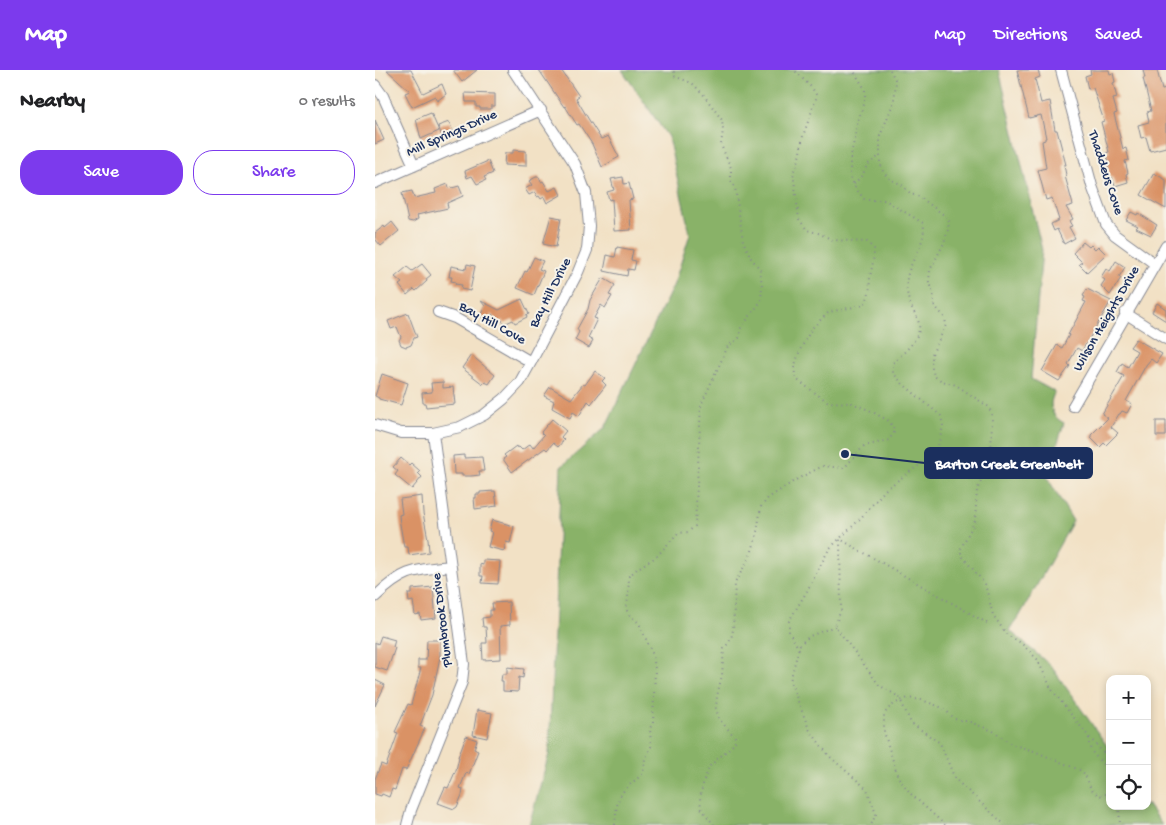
<!DOCTYPE html>
<meta charset="utf-8">
<style>
:root{--surface:#fff;--page:#f2f2f2;--text:#202124;--muted:#757577;--line:#e0e0e0;--accent:#7c3aed}
body{margin:0;font-family:"Gochi Hand",sans-serif;background:var(--page);color:var(--text)}
.controls{position:absolute;right:15px;bottom:15px;display:grid;overflow:hidden;border-radius:10px;box-shadow:0 2px 8px #0003}
.controls button{width:45px;height:45px;display:grid;place-items:center;padding:0;border:0;border-bottom:1px solid var(--line);background:var(--surface);color:var(--text);font:25px sans-serif}
.list{margin:0;padding:0;list-style:none}
h2{display:flex;justify-content:space-between;align-items:center;height:65px;margin:0;padding:0 20px;font-size:21px}
h2 small{font-size:16px;font-weight:400;color:var(--muted)}
.actions{display:flex;gap:10px;padding:15px 20px}
.actions a{flex:1;padding:11px 0;border:1px solid var(--accent);border-radius:20px;text-align:center;font-size:18px;color:var(--accent)}
.actions .main{background:var(--accent);color:#fff}
.icon{flex:none;width:28px;height:28px;fill:none;stroke:currentColor;stroke-width:2;stroke-linecap:round;stroke-linejoin:round}
.map{position:relative;flex:none;width:791px;height:755px;overflow:hidden}
header{display:flex;align-items:center;gap:30px;box-sizing:border-box;height:70px;padding:0 25px;background:var(--accent);color:#fff}
header strong{font-size:24px}
nav{display:flex;gap:28px;margin-inline-start:auto;font-size:18px}
main{display:flex}
aside{flex:1;background:var(--surface)}
.map>svg:first-child{display:block}
.forest{fill:#89b268;stroke:#527063}
.building{fill:#da9265}
.lines{fill:none;stroke-linecap:round;stroke-linejoin:round}
.street-casing{stroke:#868892;stroke-width:12}
.path{stroke:#868892;stroke-width:2;stroke-dasharray:1 4;stroke-linecap:butt}
.street{stroke:#fff;stroke-width:10}
.labels{text-anchor:middle;dominant-baseline:central;stroke-width:4;stroke-linejoin:round;paint-order:stroke}
.street-label{font-size:14px;fill:#1b2f5e;stroke:#f7f3e8}
.leader{fill:none;stroke:#1b2f5e;stroke-width:2}
.callout-dot{fill:#1b2f5e;stroke:#f7f3e8;stroke-width:2}
.callout{fill:#1b2f5e;stroke:#1b2f5e;stroke-width:2}
.callout-label{font-size:15px;text-anchor:middle;font-weight:bold;fill:#fff}
</style>
<header>
<strong>Map</strong>
<nav><a>Map</a><a>Directions</a><a>Saved</a></nav>
</header>
<main>
<aside>
<h2>Nearby<small>0 results</small></h2>
<ul class="list">
</ul>
<div class="actions"><a class="main">Save</a><a>Share</a></div>
</aside>
<div class="map">
<svg width="791" height="755" viewBox="0 0 791 755">
<rect width="100%" height="100%" fill="#f7f3e8"/>
<filter id="ink" filterUnits="userSpaceOnUse"><feTurbulence type="fractalNoise" baseFrequency=".02" numOctaves="2"/><feDisplacementMap in="SourceGraphic" scale="10" xChannelSelector="R" yChannelSelector="G"/><feConvolveMatrix kernelMatrix="1 2 1 2 8 2 1 2 1" color-interpolation-filters="sRGB"/></filter>
<filter id="wash" filterUnits="userSpaceOnUse"><feTurbulence type="fractalNoise" baseFrequency=".0096" numOctaves="4" result="noise"/><feDisplacementMap in="SourceGraphic" scale="20" xChannelSelector="R" yChannelSelector="G"/><feGaussianBlur stdDeviation="1.12" result="paint"/><feColorMatrix in="noise" values="0 0 0 0 0 0 0 0 0 0 0 0 0 0 0 0 0 1.4 0 .05"/><feComposite in="paint" operator="in"/></filter>
<g filter="url(#wash)">
<rect width="100%" height="100%" fill="#f2e1c5"/>
<path class="forest" d="M247,0h377l43,180 -11,129 24,13c-8,13 -3,25 9,31l-17,54 26,44 -54,96 -10,13 42,36 59,84v56h37v-2l15,21h-633l20,-71 12,-287 44,-39 69,-144 16,-50 -22,-97z"/>
<g id="blocks">
<path class="building" d="M12,0h24l12,23 19,-9 4,10 -9,7 -2,-5 -23,11 -7,-14 5,-2z
M78,0h24l-15,12z
M164,0h22l18,26 -3,2 13,22 12,19 7,-3 11,21 -17,10 -10,-23 -13,-20 -2,1 -12,-19 -1,1z
M642,0h21l2,7 -5,2 6,24 9,-2 5,29h2l9,35h-2l2,10 -1,1 8,29 -7,2 7,12 -4,2 3,5 -3,1 6,11 -11,6 -7,-15 -3,2 -3,-7 8,-4 -7,-22 -6,2 -8,-30 8,-2 -4,-27 3,-1v-2h1l-5,-23 -12,3z
M715,0h19l1,4 3,-1 2,9 -2,1 4,15 -4,1 4,14 -3,1 9,35 3,-1 3,12 -4,1 3,12 -2,1 2,8 -13,4 -3,-9 -2,1 -3,-15 2,-1 -3,-9 3,-1 -8,-30 3,-1 -11,-33 -5,1 -3,-13 6,-2z
M768,0h14l5,20 4,-1v58l-16,4 -4,-14 -5,1 -3,-13 11,-3 -2,-10 4,-1 -8,-33h2z
M90,23l30,1v12h-4v3h-11v-2h-4v-5h-10z
M56,43l8,18 -18,8 -5,-20z
M0,50l9,20 -9,4z
M74,52l4,9 -11,5 -4,-10z
M138,80l13,1v15l-22,-1 1,-12h8z
M113,91l5,12 -9,4 2,3 -9,4 -5,-8 -5,2 -2,-7z
M779,103l12,7v29l-25,-14z
M161,107h3l2,5 2,-1 6,10 8,-4 4,8 -14,8 -3,-6 -3,2 -2,-3 -2,1 -2,-5 -6,3 -4,-6 7,-4 -3,-4z
M248,107l1,7 5,-1 4,16 -4,1 2,30 -17,1 -2,-32 -3,1 -2,-8 7,-2 -3,-11z
M73,114l1,4 3,-1v1l7,-2 4,10 -16,7 1,5 -31,7 1,4 -5,3 -5,-1 -6,-28 10,-2 2,7 22,-5 -1,-4z
M756,142l6,3 1,-2 19,12 -6,10 -15,-7 2,-2 -12,-6z
M176,146l10,2 -5,29 -13,-3z
M17,152l7,9 -18,15 -6,-7v-6l9,-7 1,2z
M708,172l6,5 2,-2 4,4 3,-3 8,8 -19,18 -8,-8 3,-2 -9,-9z
M242,177l16,3 -2,10 5,1 -2,9 -6,-1 -1,7 -23,-5 3,-16 8,2z
M159,187l9,4 -4,8 5,2 -10,24 -17,-7 8,-17 2,1z
M741,191l9,6 -6,10 2,1 -11,17 -9,-9 4,-6 -4,-3 5,-8 4,2z
M47,194l9,11 -5,4 1,2 -11,10 -2,-2 -7,6 -8,-10 3,-2 -7,-6 12,-10 5,4z
M92,194l8,2 -5,25 -9,-2 1,-4 -7,-1 1,-2 -5,-1 1,-4h-3l2,-11 15,3z
M228,208l12,7 -6,10 3,1 -7,12 -4,-3 -7,13 3,1 -9,19 5,3 -4,7 -14,-8 4,-8 -2,-3 11,-20 2,-9z
M712,219l24,12 -29,50 -5,-3 -9,16 2,2 -11,15 -17,-10 15,-26 5,3 7,-13h-1l18,-33 -3,-1 2,-4 -2,-1z
M147,229l7,15 -3,1 1,2 -12,6 -2,-3 -9,4 -2,-4 -3,3 -7,-9 -4,7 -8,-5 5,-10 -4,-5 18,9z
M782,233l9,6v12l-14,-9z
M33,243l9,24 -3,1 -3,7 -5,2 -5,-2 -2,-5 2,-3 -4,-10 -6,2 -3,-8z
M761,269l26,15 -6,9 -5,-4 -5,6 -20,36 6,3 -5,9 -5,-2 -2,3h-1l-8,13 7,6 -12,12 -2,-2 -4,4 -9,-9v-3l17,-17 -6,-4 22,-38 -7,-4 5,-9 6,4 9,-16 -7,-4z
M96,285l24,20 -6,9 -4,-2 -2,2 -21,-16z
M220,301l10,7 -3,3 4,4 -15,19 -3,-3 -9,15 -6,-4 -3,6 -18,-10 2,-7 -10,-5 6,-9 21,12 12,-15 2,1z
M7,304l26,9 -7,22 -22,-6v-1l-4,-2z
M68,312v6l10,-1 2,17 -29,3 -1,-4h-2l-1,-10 10,-1 -1,-9z
M177,349l14,12 -5,6 3,3 -6,7 -5,-4 -6,7 -2,-2 -33,24 -9,-13 3,-2 -2,-2 12,-9 1,2 2,-1 3,3 8,-6 3,4 11,-13 -3,-3z
M781,351h10v15h-10z
M89,385v3l18,-1 2,14h-5l1,4 -9,1h-9v-2h-8l-1,-18z
M26,388l8,7 2,-2 9,8 -2,2 4,4 -10,12 -17,-14 3,-4 -5,-4z
M120,421l2,15 -22,3 -1,-11h2v-4h4v-2z
M47,426l1,17 5,26 1,13 -20,3 -1,-8h-4l-4,-23 -1,-9 3,-1 -2,-15z
M117,450l22,6 -4,17 -4,-1 -2,9 -16,-4 4,-15 -3,-1z
M108,490l17,1 -2,23 -16,-1 1,-7h-3v-12l3,1z
M58,517l3,31 -15,2 -1,-6 -5,1 -2,-14 -4,1 -1,-8h4v-5z
M134,532l1,23 -10,1 1,33 -18,1 -1,-17h5l-1,-16h-3l-1,-9 8,-1v-7h3l-1,-7z
M6,566l14,4 -2,7 2,1 -8,23 -12,-4v-25l3,2z
M52,570h13v17l-8,38 -12,31 5,2 -19,42 -4,-1 -7,21 -3,-1 -3,8 -7,-3 -1,2 -6,-2v-15l6,-15 5,2 12,-33 -3,-1 13,-28 3,1 10,-37h-3v-8h8z
M132,597l17,2 -1,9 -4,-1 -1,15 -15,-1v-10h-2l1,-7h5z
M0,610l10,5 -10,21z
M102,640l15,3 -5,25 -14,-3z
M91,666l11,4 -3,9 4,2 -9,23 -3,-1 -6,15 3,1 -1,6 -5,12 -3,2 -16,-6 7,-16 3,1 8,-18 3,-13h-1z"/>
</g>
</g>
<g filter="url(#ink)">
<use href="#blocks" fill-opacity="0" stroke="#868892" stroke-width="1"/>
<g class="lines">
<g class="street-casing">
<path id="street" d="M686,0l31,116 14,38 9,11 40,29
M0,15l8,11 31,70
M0,113l166,-73
M63,242l17,6 76,44
M750,243l41,26
M698,336l93,-160
M0,355l26,8h32l27,-6 24,-12 20,-16 16,-17 11,-20 47,-90 9,-22 2,-24 -3,-33 -11,-29 -62,-94
M0,527c28,-27 38,-27 76,-31
M32,755l4,-15 51,-128 2,-18 -31,-231"/>
</g>
<path class="path" d="M515,0l6,11 -1,12 -2,11 -13,32v26l3,10 8,8 10,4 10,10 9,3 29,22 -1,11 -5,15 -13,25 -1,12 4,8 1,15 11,13 1,7 -14,29v14l2,8 8,5 14,4 33,22 3,8 -1,46 -14,29 -2,31 -15,29 2,6 23,28 8,31 14,20 14,8 16,16 15,31 37,47 21,23
M479,114l9,-10 4,-9 11,-8
M612,553l-147,-84 1,71 -6,16 44,59 20,12 12,26 29,20 15,36 50,46
M460,556l-25,10 -10,8 -10,37 19,48 20,27 38,33 9,25 -5,11
M424,579l-10,-17v-11l18,-30 22,-42 29,-28 28,-32 47,-34 5,-9 5,-20 -2,-10 -38,-32 -10,-11v-10c9,-9 23,-20 26,-33 2,-10 -7,-19 -10,-29 -2,-6 -3,-16 -2,-23 3,-18 21,-37 16,-55l-38,-23h-20l-9,-11 -6,-12v-16l8,-41 7,-18v-13l-12,-19
M714,668c-2,15 13,23 21,34
M744,736l1,19
M240,755c2,-31 4,-32 28,-51l2,-15 6,-12 -1,-19 3,-5 2,-54 -2,-14 -14,-32 -9,-7 -4,-7 2,-10 1,-23 9,-8 18,-11 22,-24 10,-1 7,-6 6,-121 27,-59 11,-8 2,-10 20,-27 1,-15 -2,-17 -9,-11 -8,-17 -8,-54 -4,-6v-13l-10,-23 2,-15 -1,-10 -19,-26 -11,-11 -18,-7v-6
M339,755l-13,-17 -1,-10 4,-18 6,-14 25,-23v-6l-16,-18 -3,-11 1,-12 5,-21 2,-26 7,-10 2,-9 2,-47 16,-29 5,-16 5,-31 7,-9 31,-20 24,-12 21,2 20,-22 25,-6 6,-9 -6,-10 -20,-11 -17,-7 -24,-1 -32,-23 -2,-11 6,-18 12,-22 17,-16 35,-7c7,-13 5,-15 6,-28 2,-10 4,-18 4,-28l-7,-7 -34,-2 -15,-7 -11,-3 -8,-11 -6,-47 5,-9 5,-27 14,-40 -5,-8 -18,-18
M570,755l-34,-31 -13,-17 -14,-45v-18l7,-8 9,-5 8,-3 14,2 21,8 12,11 15,3 23,9 18,13 23,7 48,20c10,11 3,19 20,25l8,-4"/>
<use href="#street" class="street"/>
</g>
</g>
<g class="labels">
<g class="street-label">
<text transform="translate(77 64) rotate(-24)">Mill Springs Drive</text>
<text transform="translate(730 103) rotate(72)">Thaddeus Cove</text>
<text transform="translate(176 223) rotate(-63)">Bay Hill Drive</text>
<text transform="translate(732 249) rotate(-60)">Wilson Heights Drive</text>
<text transform="translate(117 254) rotate(29)">Bay Hill Cove</text>
<text transform="translate(68 550) rotate(-97)">Plumbrook Drive</text>
</g>
</g>
<path class="leader" d="M470 384L550 393"/>
<circle class="callout-dot" cx="470" cy="384" r="5"/>
<rect class="callout" x="550" y="378" width="167" height="30" rx="5"/>
<g class="callout-label">
<text x="634" y="398">Barton Creek Greenbelt</text>
</g>
</svg>
<div class="controls">
<button>+</button>
<button>−</button>
<button><svg class="icon" aria-label="locate" viewBox="0 0 24 24"><circle cx="12" cy="12" r="6"/><path d="M12 2v4M12 18v4M2 12h4M18 12h4"/></svg></button>
</div>
</div>
</main>
